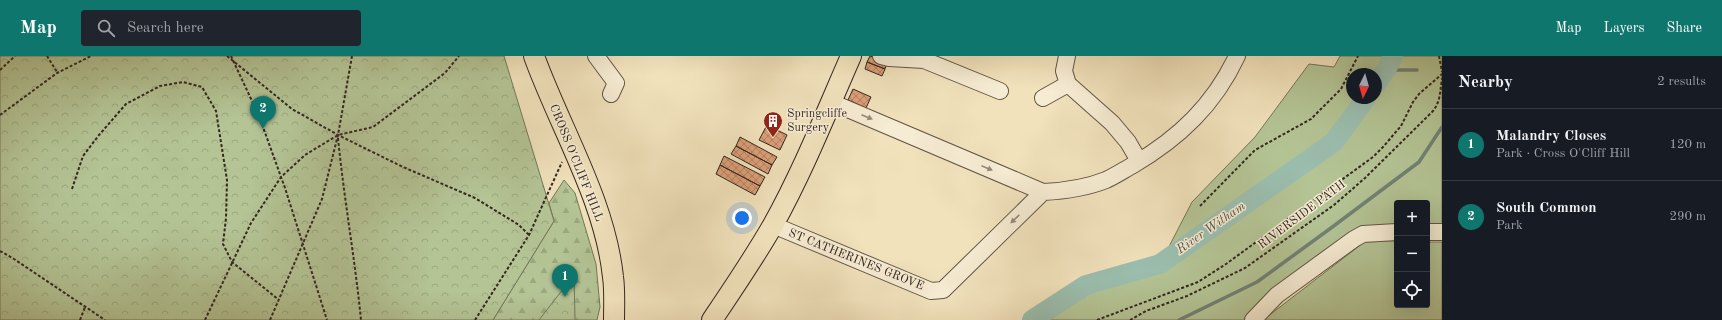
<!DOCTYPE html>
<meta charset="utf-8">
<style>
:root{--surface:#171b24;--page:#20242c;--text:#f1f3f6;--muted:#9ea1a6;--line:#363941;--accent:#0f766e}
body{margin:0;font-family:"Old Standard TT",serif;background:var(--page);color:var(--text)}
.controls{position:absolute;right:12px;bottom:12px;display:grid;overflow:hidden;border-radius:4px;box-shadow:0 4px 16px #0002}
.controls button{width:36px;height:36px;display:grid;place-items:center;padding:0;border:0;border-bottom:1px solid var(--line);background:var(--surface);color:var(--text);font:20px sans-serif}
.compass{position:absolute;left:1346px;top:12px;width:36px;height:36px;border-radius:50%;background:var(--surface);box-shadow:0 4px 16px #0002;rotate:185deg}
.you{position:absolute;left:742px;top:162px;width:14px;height:14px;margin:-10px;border:3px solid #fff;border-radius:50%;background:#1a73e8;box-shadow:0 0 0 6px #1a73e833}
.badge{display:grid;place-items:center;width:26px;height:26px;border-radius:50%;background:var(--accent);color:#fff;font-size:13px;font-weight:700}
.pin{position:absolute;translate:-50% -33px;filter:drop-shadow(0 1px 2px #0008)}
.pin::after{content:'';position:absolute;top:21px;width:14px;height:12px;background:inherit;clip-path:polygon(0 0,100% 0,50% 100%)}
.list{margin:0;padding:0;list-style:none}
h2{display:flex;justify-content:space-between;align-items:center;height:52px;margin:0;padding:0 16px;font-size:17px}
h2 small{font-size:13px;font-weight:400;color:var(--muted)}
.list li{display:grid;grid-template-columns:26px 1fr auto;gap:12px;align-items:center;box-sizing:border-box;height:72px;padding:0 16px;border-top:1px solid var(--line)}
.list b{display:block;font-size:15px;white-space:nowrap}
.list p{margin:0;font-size:13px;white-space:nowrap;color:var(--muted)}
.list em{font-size:13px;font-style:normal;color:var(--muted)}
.icon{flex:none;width:22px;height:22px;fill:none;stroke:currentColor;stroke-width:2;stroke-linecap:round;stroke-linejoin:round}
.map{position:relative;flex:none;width:1442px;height:264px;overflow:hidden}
header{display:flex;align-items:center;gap:24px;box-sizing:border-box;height:56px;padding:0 20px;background:var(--accent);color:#fff}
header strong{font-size:19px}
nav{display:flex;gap:22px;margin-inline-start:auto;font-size:14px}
.search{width:280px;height:36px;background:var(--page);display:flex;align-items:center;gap:10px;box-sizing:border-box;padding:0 14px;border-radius:4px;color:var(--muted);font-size:15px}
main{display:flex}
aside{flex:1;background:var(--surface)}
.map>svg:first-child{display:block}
.green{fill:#b4c495;stroke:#74765a;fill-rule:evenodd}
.forest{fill:url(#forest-firs);stroke:#74765a}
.park{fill:url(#park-crowns);stroke:#74765a}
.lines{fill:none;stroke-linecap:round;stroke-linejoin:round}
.stream{stroke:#718275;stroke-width:3.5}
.river{stroke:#9bbeae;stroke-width:20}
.building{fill:url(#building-cross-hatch);stroke:#332720}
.minor-casing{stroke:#625647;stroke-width:18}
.major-casing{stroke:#332720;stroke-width:22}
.path{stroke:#332720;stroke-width:2;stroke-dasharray:3 2;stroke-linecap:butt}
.minor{stroke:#f6ecd3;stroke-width:16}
.major{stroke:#f1e2bc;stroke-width:20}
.oneway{fill:#948a7a}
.labels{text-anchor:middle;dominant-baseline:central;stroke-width:3;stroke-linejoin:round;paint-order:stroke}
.poi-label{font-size:12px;fill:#332720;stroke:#f6ecd3;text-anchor:start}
.street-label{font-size:12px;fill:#332720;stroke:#f6ecd3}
.water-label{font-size:13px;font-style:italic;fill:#52544b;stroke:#f6ecd3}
</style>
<header>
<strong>Map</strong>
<div class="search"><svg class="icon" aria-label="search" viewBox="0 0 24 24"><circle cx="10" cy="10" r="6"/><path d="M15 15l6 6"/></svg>Search here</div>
<nav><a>Map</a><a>Layers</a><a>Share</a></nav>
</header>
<main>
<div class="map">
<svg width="1442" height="264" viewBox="0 0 1442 264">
<defs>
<pattern id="forest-firs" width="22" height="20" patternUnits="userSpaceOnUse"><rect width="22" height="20" fill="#b4c495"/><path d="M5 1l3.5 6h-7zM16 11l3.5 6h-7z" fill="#9ba880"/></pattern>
<pattern id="park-crowns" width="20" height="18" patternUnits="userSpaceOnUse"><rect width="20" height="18" fill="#b4c495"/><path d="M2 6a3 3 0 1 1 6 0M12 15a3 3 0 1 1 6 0" fill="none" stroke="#9ba880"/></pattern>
<pattern id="building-cross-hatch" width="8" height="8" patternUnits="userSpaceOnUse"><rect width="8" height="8" fill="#db9f78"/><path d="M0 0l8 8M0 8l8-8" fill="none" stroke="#b28262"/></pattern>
</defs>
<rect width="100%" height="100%" fill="#f1e2bc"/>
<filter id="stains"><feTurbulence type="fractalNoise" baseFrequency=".005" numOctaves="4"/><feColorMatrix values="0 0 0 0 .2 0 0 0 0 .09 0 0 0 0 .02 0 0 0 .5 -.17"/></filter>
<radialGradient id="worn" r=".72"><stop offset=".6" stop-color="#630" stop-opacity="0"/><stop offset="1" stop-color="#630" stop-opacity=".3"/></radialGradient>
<path class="green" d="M1340,0h102v173h-15v-26h-30v26l-32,-1 -120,92h-213l54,-35 74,-21 32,-62 63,-65 54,-73 25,3zM1352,18h24v24h-24z
M1367,184l30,1v64h30v-63h15v78h-179z"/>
<path class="forest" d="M564,124l11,13 21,71 4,43 -3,13h-104l61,-99 -5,-18z"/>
<path class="park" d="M0,0h504l50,165 -61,99h-493z
M574,219l1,45h-36z"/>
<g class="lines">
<path class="stream" d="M1386,14h31
M1179,264l78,-38 74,-54 88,-66 23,-35"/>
<path class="river" d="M1376,28l10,-14 7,-14
M1032,264l54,-35 74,-21 174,-122 32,-44"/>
</g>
<path class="building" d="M870,0l17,6 -2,7 -18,-7z
M867,6l18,7 -3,7 -17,-7z
M853,33l18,8 -5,11 -18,-8z
M767,69l20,10 -7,15 -21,-10z
M740,81l37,20 -5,8 -36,-19z
M736,90l36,19 -4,9 -37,-20z
M724,100l41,21 -5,9 -40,-21z
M720,109l40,21 -5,9 -39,-21z"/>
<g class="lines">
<g class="minor-casing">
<path id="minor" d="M596,0l20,27 -5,11
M881,0l8,2 35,2 76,31
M1067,0l-3,15 4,13 44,39 16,19 11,19
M1043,42l25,-14
M831,46l212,90c22,-1 43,-4 63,-12 9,-4 18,-10 27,-15 46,-27 81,-60 104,-109
M773,169l158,66 12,-1 100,-98
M1427,176h15
M1253,264l24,-25 77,-56 9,-5 34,-2"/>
</g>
<g class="major-casing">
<path id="major" d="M534,0c26,72 71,144 79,221 2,14 1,29 1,43
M712,264c21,-31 42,-62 61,-95 30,-54 53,-112 78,-169"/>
</g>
<path class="path" d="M47,0l10,16
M227,0l65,53 46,26 65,32 72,31 44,27 10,10
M231,0l28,60 26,72 42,132
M1439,0l3,16
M0,14l15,-14
M0,59l57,-42 34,-17
M338,82c6,61 17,121 23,182
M72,133l11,-33 16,-21 27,-31 34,-18 23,-4 19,5 14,24 11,69 -1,38 -3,26 9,18 47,38
M1200,150l55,-56 56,-31 30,-30 17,-33
M0,195l14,8 91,61
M80,264l5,-13
M205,264l46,-97 30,-46 24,-22 33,-20 35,-8 72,-54 14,-17
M270,264l52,-121 16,-64 14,-79
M475,264l54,-85 33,-73
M1097,264l101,-38 28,-18 147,-107 10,-10 18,-21 12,-24 6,-8 23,-20
M1130,264l16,-9 41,-15 58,-28 89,-63 31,-27 68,-67c8,-10 7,-21 9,-33"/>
<use href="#minor" class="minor"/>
<use href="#major" class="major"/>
</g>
<defs><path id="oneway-solid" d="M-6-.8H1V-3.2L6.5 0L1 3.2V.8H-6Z"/></defs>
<g class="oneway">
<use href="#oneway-solid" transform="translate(867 61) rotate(23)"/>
<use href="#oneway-solid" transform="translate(987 112) rotate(23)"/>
<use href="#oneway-solid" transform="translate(1015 163) rotate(136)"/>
</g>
<defs>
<g id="building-pin" transform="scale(1)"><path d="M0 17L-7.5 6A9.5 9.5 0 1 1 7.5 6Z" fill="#8f2418" stroke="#f6ecd3"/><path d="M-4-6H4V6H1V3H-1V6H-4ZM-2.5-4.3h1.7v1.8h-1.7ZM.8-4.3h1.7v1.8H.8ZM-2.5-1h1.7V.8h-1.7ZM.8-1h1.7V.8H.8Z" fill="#fff"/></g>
</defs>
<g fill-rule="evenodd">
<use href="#building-pin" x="773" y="65"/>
</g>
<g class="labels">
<g class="poi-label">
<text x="787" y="58">Springcliffe<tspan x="787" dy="14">Surgery</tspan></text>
</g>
<g class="street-label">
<text transform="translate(576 107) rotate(68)">CROSS O'CLIFF HILL</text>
<text transform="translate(1302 159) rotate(-37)">RIVERSIDE PATH</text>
<text transform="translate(856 204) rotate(22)">ST CATHERINES GROVE</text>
</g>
<g class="water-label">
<text transform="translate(1211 172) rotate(-35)">River Witham</text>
</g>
</g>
<rect width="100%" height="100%" filter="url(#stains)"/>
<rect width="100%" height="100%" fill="url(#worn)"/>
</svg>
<div class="controls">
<button>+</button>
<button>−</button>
<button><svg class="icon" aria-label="locate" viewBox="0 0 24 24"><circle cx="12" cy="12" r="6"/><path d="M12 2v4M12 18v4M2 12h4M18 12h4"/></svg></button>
</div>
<svg class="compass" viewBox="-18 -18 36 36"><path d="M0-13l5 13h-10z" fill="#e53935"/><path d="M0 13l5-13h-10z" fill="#9ea1a6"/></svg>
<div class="you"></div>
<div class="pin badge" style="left:565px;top:241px">1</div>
<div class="pin badge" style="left:263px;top:73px">2</div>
</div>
<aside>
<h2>Nearby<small>2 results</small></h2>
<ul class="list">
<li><span class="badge">1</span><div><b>Malandry Closes</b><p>Park · Cross O'Cliff Hill</p></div><em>120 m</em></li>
<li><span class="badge">2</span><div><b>South Common</b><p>Park</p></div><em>290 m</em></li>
</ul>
</aside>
</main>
